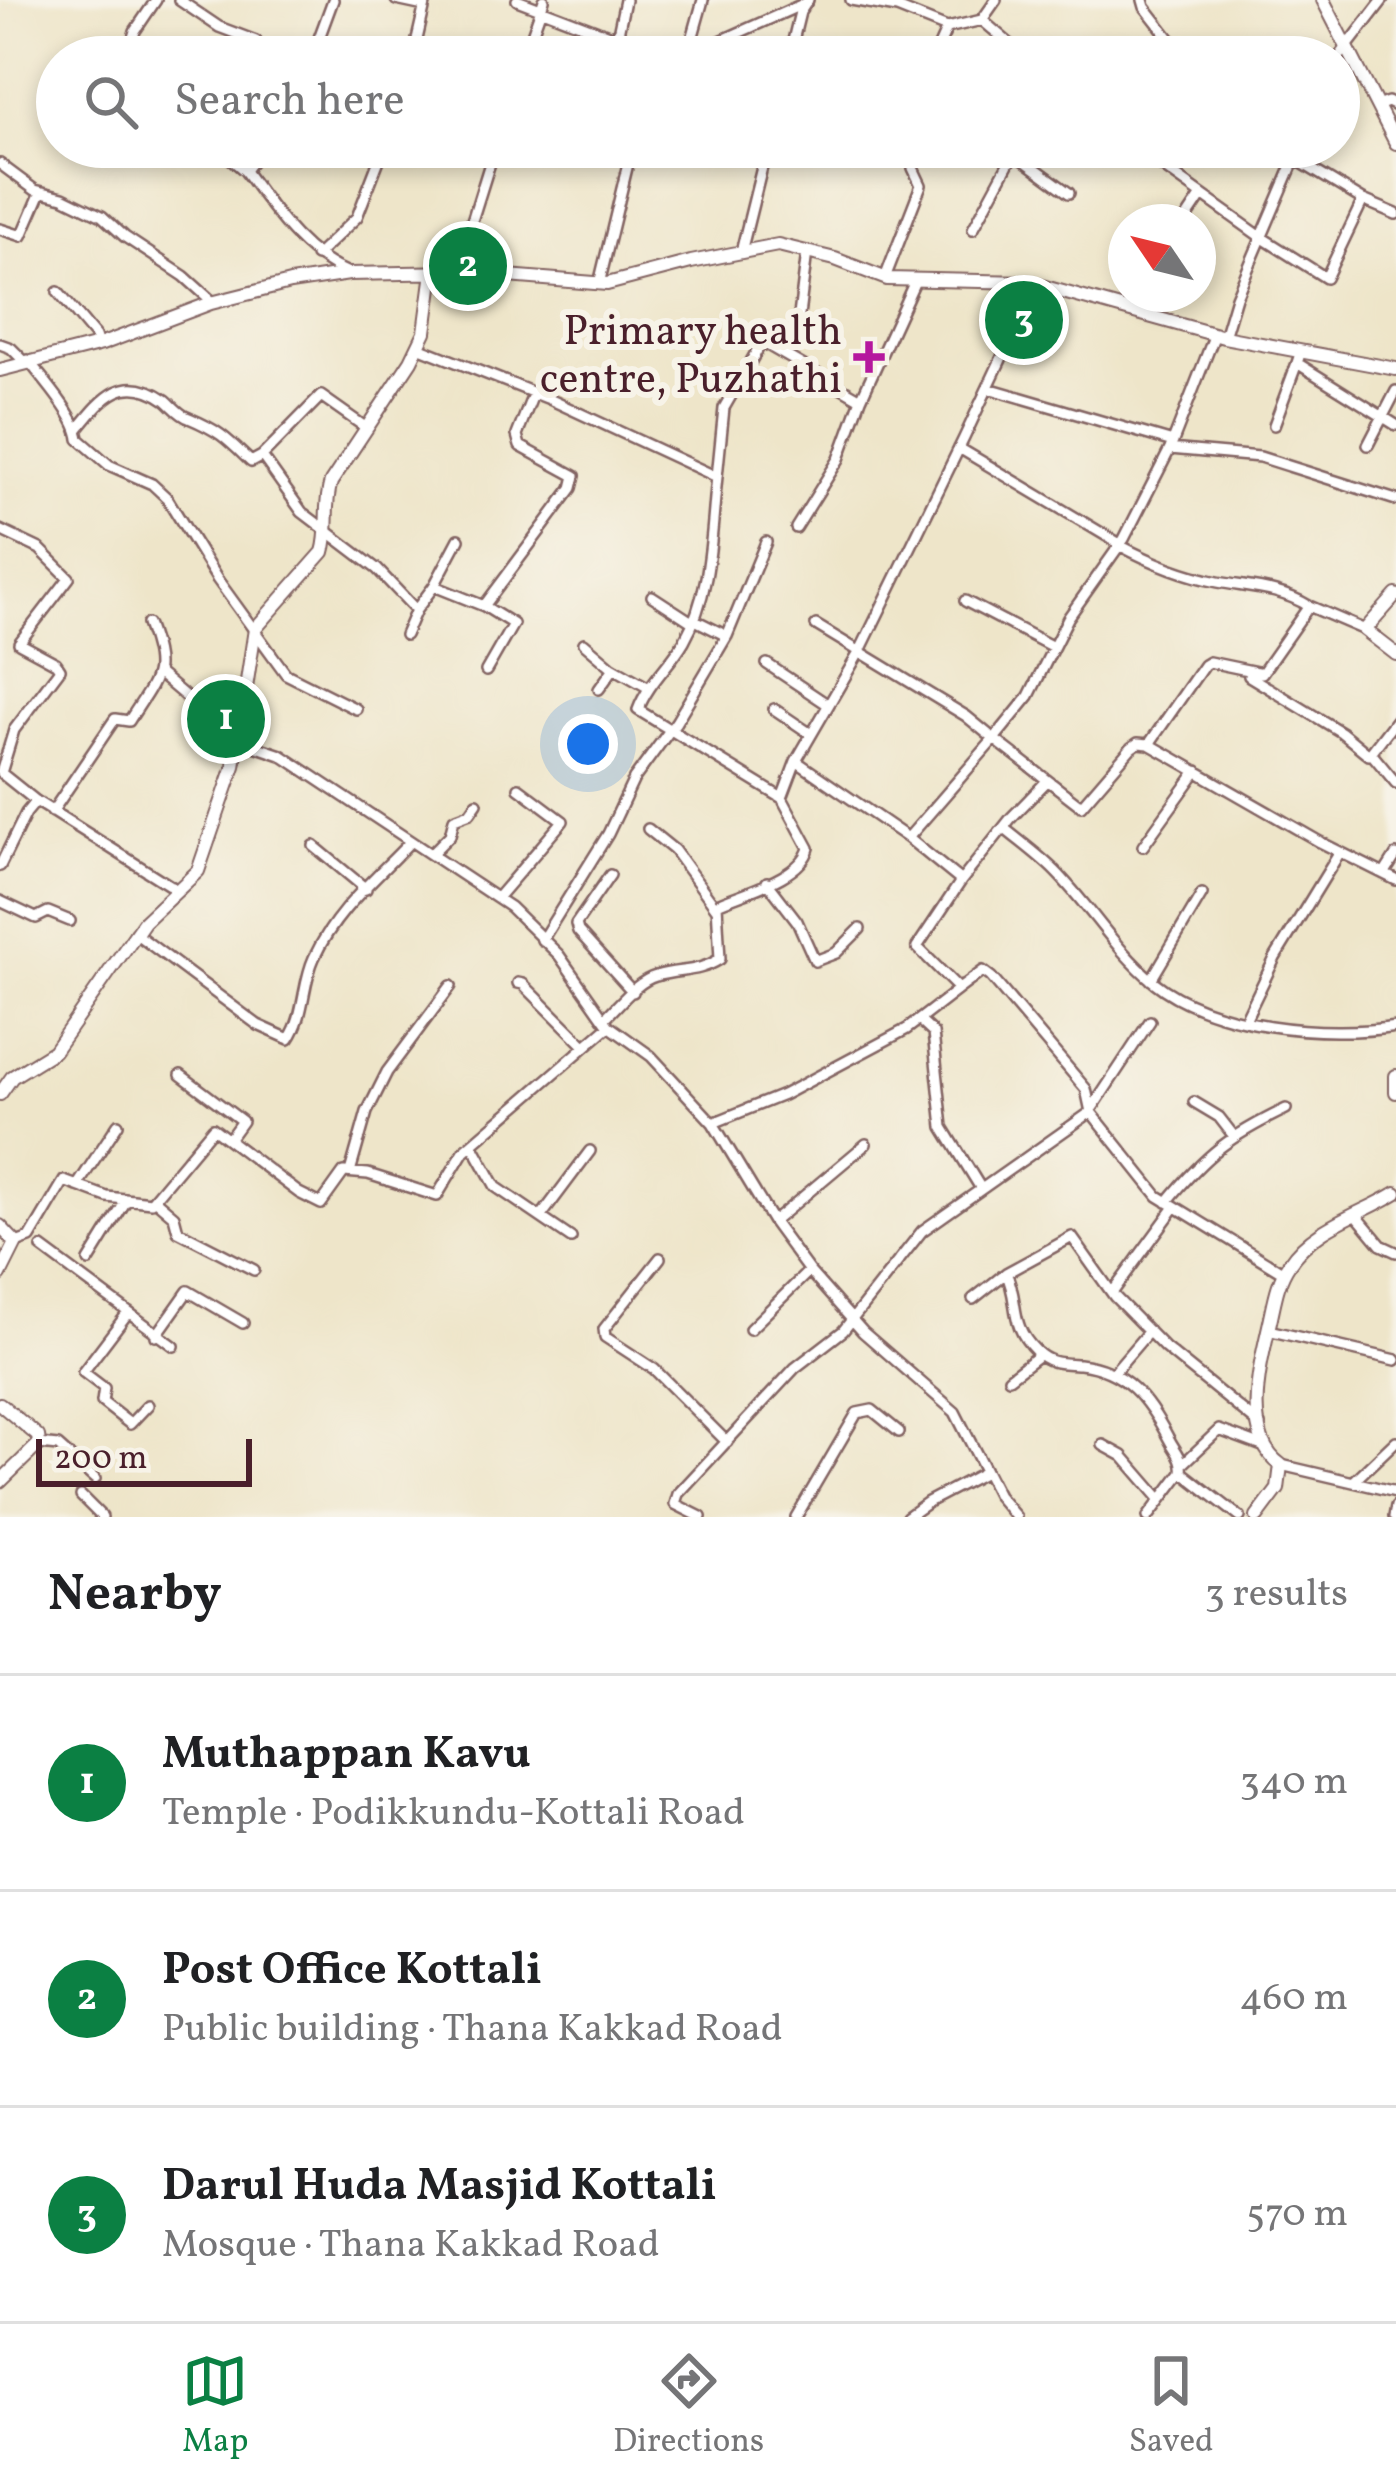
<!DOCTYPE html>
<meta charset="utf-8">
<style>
:root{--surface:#fff;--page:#f6f6f6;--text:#202124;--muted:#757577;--line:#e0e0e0;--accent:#0b8043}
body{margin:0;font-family:Vollkorn,serif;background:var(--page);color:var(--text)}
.compass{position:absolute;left:1108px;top:204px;width:108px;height:108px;border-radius:50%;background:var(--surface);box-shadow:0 6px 18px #0003;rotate:305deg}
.scale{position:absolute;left:36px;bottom:30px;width:216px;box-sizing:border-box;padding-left:12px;border:6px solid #4a1f2b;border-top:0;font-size:33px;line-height:42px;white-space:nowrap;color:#4a1f2b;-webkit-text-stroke:9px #f7f3e8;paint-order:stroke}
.you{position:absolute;left:588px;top:744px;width:42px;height:42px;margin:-30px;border:9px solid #fff;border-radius:50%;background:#1a73e8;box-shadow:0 0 0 18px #1a73e833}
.badge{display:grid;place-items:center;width:78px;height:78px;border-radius:50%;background:var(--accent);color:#fff;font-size:39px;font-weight:700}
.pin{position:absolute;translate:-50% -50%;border:6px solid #fff;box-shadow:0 3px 12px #0006}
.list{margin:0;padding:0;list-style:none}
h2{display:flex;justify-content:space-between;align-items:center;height:156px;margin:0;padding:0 48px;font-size:51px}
h2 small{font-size:39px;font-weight:400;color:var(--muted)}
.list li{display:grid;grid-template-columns:78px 1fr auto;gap:36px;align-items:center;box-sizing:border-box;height:216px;padding:0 48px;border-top:3px solid var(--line)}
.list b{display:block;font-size:45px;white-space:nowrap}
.list p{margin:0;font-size:39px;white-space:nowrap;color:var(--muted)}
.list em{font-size:39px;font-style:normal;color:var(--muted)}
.icon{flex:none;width:66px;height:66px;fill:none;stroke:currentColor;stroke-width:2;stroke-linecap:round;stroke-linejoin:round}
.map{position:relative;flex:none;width:1396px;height:1517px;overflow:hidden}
.search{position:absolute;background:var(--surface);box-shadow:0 6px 18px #0003;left:36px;right:36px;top:36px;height:132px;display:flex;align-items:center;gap:30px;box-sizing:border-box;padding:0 42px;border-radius:66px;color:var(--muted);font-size:45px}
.sheet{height:804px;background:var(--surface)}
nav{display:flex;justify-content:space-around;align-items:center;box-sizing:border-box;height:168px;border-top:3px solid var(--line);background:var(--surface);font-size:33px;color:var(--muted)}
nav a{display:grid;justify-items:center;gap:6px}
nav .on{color:var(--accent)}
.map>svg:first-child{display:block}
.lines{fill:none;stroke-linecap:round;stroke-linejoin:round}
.minor-casing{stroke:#836462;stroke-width:14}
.major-casing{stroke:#836462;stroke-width:16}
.minor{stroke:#fff;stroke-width:9}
.major{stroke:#fff;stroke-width:12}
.poi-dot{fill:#b5179e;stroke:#f7f3e8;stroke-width:4.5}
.labels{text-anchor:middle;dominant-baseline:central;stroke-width:12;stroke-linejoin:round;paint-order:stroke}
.poi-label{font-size:42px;fill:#4a1f2b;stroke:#f7f3e8;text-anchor:end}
</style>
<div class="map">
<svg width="1396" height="1517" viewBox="0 0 1396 1517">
<rect width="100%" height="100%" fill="#f7f3e8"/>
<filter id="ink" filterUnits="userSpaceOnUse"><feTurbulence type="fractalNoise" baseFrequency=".00833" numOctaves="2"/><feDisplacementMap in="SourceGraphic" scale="24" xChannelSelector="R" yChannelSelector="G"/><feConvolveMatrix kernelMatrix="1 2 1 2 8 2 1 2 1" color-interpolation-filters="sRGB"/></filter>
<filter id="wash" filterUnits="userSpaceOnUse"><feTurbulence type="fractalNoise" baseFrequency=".004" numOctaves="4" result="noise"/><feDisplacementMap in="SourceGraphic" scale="48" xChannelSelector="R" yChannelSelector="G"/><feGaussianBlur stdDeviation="2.7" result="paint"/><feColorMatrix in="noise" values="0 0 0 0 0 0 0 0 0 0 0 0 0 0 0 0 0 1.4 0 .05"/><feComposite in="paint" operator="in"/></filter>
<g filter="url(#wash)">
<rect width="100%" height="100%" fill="#eee5c9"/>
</g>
<g filter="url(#ink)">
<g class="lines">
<g class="minor-casing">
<path id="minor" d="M179,0l40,27 37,14
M396,0l28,6
M517,0l136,52
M851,0l46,8 50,20
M1143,0l2,7 39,50
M982,20l14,-20
M617,38l8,-38
M689,50l9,1 105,-47
M652,53l29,2 8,-5 14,-50
M127,57l8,-26 21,-31
M312,57l21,-57
M413,57l13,-57
M524,57l20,-57
M789,57l11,-45 8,-12
M934,57l13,-29 35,-8 43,37
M1339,57l44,-57
M1377,106l11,-4 8,4
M217,147l28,24
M261,147l-16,24c29,39 55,81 101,101
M1006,147l63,46
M1135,147l126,90 65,41 37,-78 -68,-41
M0,164l35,26 28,7 39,19 23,21 59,39 29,26
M1363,200l33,14
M1184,222l18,-27
M0,229l22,7 19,-44
M973,229l41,-76
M741,252l26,-105
M316,256l41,-39 27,-70
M456,272l39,-125
M885,278l36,-93 -8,-17 8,-21
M599,284l33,-137
M58,292l37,44 3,9
M1130,311l9,-17
M1224,337l12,-40 64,-150
M0,344l11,4 13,13
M418,347l129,51 170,79c-6,54 -5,115 -33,164 -14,24 -36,42 -46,69l144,88
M1301,351l-4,12 99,62
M783,354l13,-15 11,-87
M28,360c15,19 49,57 51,79l30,26 43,19 15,14 50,81 69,95 70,35
M988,388l185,54
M1274,425l23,-62
M78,429c25,-31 46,-58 88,-29 7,6 14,15 23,18 31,13 38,21 62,44l11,-6 59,-60 44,31
M1368,445l28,-54
M959,448l161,96
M1170,449l90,8 136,43
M262,456l40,56 75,57 39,41 18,-24 25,-47
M717,477l7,-69 38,-66 99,57 54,-118
M796,528l43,-69 22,-60
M0,530l40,19 29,29 -50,65 37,20 4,6 -46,61 -13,43 35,28
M1119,545c32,17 63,30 99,37 33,6 61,6 91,24l-47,67 -53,-11 -5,3 -55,79 -11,-1 -7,5 -50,58 -87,-67 35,-43 39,-78 56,-79 46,-90 45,-115
M434,586l50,20 88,-118 3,-12 -55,-30 -3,-11 17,-43
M652,596l40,26
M965,601l88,46
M484,606l29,18 -27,47
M1309,606l56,24
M693,619l34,17
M816,625l150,91 28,23 -86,99
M405,635l11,-25
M584,643l28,24 37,21
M767,664l60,40
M159,674l78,66 44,15 229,152 49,48 45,64
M1249,676l92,56 28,23 27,-35
M599,689l15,-21
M774,709l37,25
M1149,744l171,98 76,38
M1371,753l25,30
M52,812l63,-93 14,2c28,-44 37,-46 18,-97
M648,829l26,21 43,59
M1005,829c17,14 35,27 50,42 35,35 60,79 99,111 57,46 172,56 242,45
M314,846l52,43
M1143,846l54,-75
M431,854l19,-19 4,-16 16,-6 7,-10
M0,866l26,-53 10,-12 141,89
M1384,874l12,-19
M610,875l-34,49 2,7 55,61
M961,881l50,-63 36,-37
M767,882l30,39 18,40 21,-8 24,-24
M497,898l66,-77 -44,-33
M0,901l36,17 12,-6 22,9
M135,933l123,92 31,14c16,-23 13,-55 25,-81 22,-48 60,-78 96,-116
M542,940l66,-106 26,-55 42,-57 51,-86 39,-94
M1151,980l51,-86
M518,983l5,1 62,62
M959,989l24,-18 8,6 95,112 5,23
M919,1020l14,13 10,94 37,60
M1245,1020l30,-62 65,-106
M609,1026l42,30 62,67 60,99 36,49 54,61 92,80 43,84 18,21
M181,1075l61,46 -13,18
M1194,1102l25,15 14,18
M1093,1107l57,-86
M713,1123l70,-28 124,-66 52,-40 -42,-42 44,-66 -53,-43 -112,-77
M472,1144l24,43 75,51
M350,1172l17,-60 20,-40 64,-86
M77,1186l41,-62
M154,1199l20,17 4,15 76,39
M1167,1202c40,-49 63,-66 119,-93
M542,1215l48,-64
M1356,1215l25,30 15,7
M773,1222l93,-78
M16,1243l14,-5 34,-57 43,16 44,5 62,-74 86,65 22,11 23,-32 24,2 69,22 27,-45 145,-125 -5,-7c15,-14 33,-38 52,-43 24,-7 42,-3 64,-17l-3,-55c27,-12 84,-26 92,-56l-27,-50 14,-37 64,-110 104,-213 40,-85 23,-71
M42,1248l132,98
M660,1258l-56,71 1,8 49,32 73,73
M89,1261l37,-60
M1112,1293l63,-86
M973,1299l33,-26
M127,1314l-44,58 21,16 -2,14 28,22 18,-19
M750,1329l59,-58
M1268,1330l128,30
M156,1336l32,-45 55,32
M1114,1372l35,-41
M1009,1378l30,-23
M39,1444l19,2 37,33
M1103,1445l20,11 38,44
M1184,1463l35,-33 46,17
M1281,1465l115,27
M1354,1481l42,-40
M81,1496l21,21
M701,1517l-26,-13 3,-10 117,-126 48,-37 79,-100 169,-119 67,84 126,77
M796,1517l61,-104 15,-3 27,22
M907,1517l21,-15 57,-30
M1148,1517l34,-45
M1240,1517l-58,-45c2,-14 -7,-21 -13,-33 -21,-40 -43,-70 -90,-75 -18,-1 -30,0 -43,-13 -28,-27 -16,-50 -30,-78l66,-36 42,59 51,52 95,77
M1394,1517l2,-11"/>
</g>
<g class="major-casing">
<path id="major" d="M1323,0l73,143
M0,370l102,-26 109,-41 79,-20 59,-9 107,-2 151,12 84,-22 87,-17 57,14 52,20 140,3 197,55 172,32
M1396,595l-31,35 31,24
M1396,1076v16
M0,1094l12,-17 42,-26 90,-129 54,-51 36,-105 21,-137 68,-77c7,-22 0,-46 8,-70l80,-121 14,-29 8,-60
M0,1226l16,17 -16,32
M0,1404l38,32 1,8 -39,38
M1257,1517l21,-28 3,-24c-42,-30 -19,-106 -10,-148 4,-18 7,-37 18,-53 24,-37 71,-49 107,-71"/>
</g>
<use href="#minor" class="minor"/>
<use href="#major" class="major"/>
</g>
</g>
<path class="poi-dot" d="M863 339h12v12h12v12h-12v12h-12v-12h-12v-12h12z"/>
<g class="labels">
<g class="poi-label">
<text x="842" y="333">Primary health<tspan x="842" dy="48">centre, Puzhathi</tspan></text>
</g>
</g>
</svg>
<svg class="compass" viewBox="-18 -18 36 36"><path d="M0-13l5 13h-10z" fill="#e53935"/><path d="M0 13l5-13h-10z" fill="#757577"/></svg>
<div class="scale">200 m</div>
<div class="you"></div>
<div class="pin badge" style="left:226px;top:719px">1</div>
<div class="pin badge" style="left:468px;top:266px">2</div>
<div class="pin badge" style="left:1024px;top:320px">3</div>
<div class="search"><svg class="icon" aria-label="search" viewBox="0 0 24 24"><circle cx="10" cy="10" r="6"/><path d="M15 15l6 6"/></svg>Search here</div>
</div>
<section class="sheet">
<h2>Nearby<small>3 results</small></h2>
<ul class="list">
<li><span class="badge">1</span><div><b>Muthappan Kavu</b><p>Temple · Podikkundu-Kottali Road</p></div><em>340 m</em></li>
<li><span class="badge">2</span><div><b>Post Office Kottali</b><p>Public building · Thana Kakkad Road</p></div><em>460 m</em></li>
<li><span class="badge">3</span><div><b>Darul Huda Masjid Kottali</b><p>Mosque · Thana Kakkad Road</p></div><em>570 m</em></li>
</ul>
</section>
<nav>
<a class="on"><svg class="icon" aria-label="map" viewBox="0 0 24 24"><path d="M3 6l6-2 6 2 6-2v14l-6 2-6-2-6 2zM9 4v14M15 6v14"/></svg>Map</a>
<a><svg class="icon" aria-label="directions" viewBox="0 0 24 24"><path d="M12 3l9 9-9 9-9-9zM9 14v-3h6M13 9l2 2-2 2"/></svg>Directions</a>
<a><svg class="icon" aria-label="saved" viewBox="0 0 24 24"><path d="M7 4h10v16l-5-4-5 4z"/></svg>Saved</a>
</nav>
